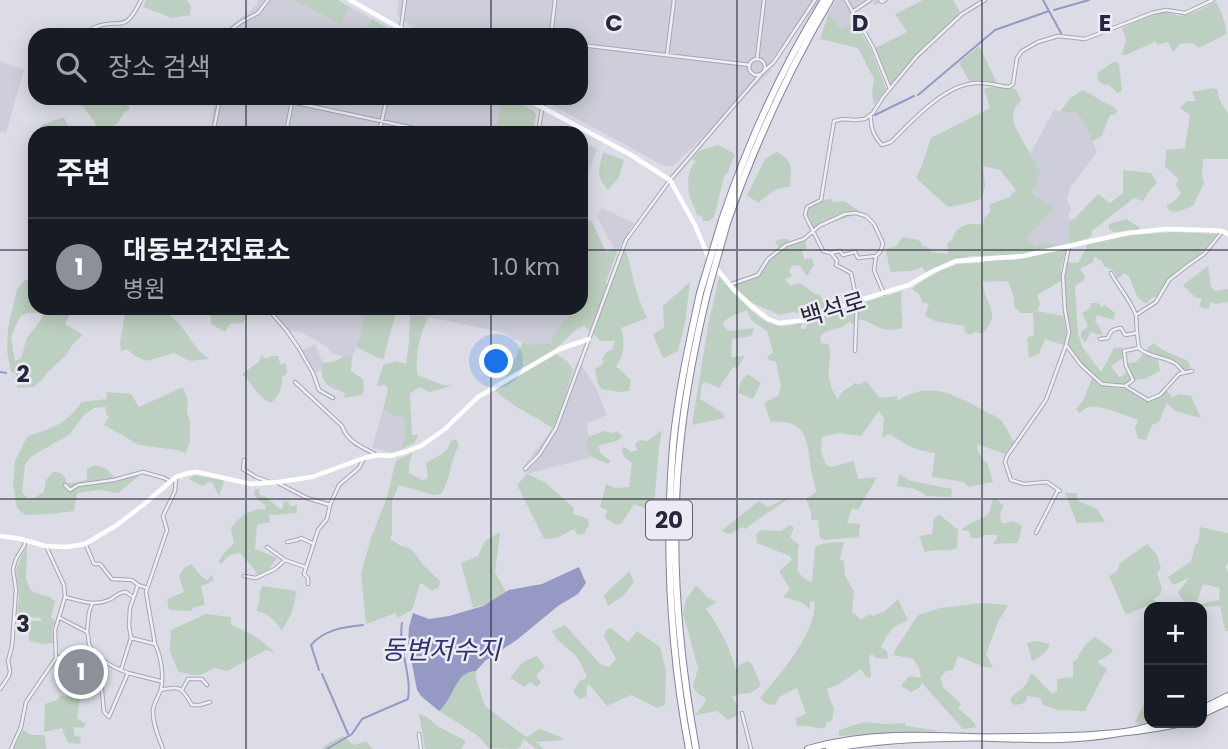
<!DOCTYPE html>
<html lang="ko">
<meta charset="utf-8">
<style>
:root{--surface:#171b24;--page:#20242c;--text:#f1f3f6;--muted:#9ea1a6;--line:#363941;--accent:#8c9099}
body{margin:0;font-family:Poppins,"Noto Sans KR",sans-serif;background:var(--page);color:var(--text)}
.controls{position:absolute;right:21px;bottom:21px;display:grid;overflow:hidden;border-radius:14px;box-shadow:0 4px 18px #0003}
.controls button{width:63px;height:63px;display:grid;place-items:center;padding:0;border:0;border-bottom:2px solid var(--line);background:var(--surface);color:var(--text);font:35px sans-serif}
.you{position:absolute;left:497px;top:362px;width:24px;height:24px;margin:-18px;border:5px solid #fff;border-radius:50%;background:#1a73e8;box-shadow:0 0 0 10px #1a73e833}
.badge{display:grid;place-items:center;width:46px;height:46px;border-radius:50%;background:var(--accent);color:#fff;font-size:23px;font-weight:700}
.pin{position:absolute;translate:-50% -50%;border:4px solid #fff;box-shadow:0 2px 7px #0006}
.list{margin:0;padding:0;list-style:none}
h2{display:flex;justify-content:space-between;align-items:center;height:91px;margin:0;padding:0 28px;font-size:30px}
h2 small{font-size:23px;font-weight:400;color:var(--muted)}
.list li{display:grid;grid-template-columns:46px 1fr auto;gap:21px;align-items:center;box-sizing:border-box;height:98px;padding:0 28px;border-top:2px solid var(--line)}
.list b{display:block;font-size:26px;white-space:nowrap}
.list p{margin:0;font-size:23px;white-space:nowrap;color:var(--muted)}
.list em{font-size:23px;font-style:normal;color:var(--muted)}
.icon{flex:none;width:38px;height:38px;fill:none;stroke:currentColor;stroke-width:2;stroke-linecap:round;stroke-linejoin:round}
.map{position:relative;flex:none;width:1228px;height:749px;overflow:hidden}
.search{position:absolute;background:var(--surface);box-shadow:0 4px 18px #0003;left:28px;top:28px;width:560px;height:77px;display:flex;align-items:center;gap:18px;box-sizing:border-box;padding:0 24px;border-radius:21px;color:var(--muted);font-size:26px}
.panel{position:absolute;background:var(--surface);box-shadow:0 4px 18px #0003;left:28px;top:126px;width:560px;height:189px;border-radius:21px}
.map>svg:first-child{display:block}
.built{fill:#ceceda}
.green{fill:#bdcfc0}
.water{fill:#9799c5}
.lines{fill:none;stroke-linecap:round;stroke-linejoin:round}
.stream{stroke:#9799c5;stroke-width:2}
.street-casing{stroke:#a6a5b3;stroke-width:4.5}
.highway-casing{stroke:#85839c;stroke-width:8}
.street{stroke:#efeef4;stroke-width:2.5}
.secondary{stroke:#fff;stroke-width:4.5}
.highway{stroke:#fff;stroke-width:6}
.highway-bridge-casing{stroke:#85839c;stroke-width:8;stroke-linecap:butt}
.highway-bridge{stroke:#fff;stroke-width:6}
.grid{fill:none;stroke:#28263b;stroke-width:2;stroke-opacity:0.55}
.labels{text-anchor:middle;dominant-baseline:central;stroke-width:5;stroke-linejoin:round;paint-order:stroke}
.shield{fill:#ebebf3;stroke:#626172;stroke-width:2}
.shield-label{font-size:23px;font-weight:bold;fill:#28263b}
.street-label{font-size:24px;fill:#28263b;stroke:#ebebf3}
.water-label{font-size:26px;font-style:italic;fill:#31326e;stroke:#ebebf3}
.grid-label{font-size:23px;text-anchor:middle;font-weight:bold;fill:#28263b;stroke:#ebebf3;stroke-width:5;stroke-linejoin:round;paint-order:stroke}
</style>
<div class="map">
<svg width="1228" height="749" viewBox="0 0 1228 749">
<rect width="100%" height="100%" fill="#dcdce6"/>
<path class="built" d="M258,0h35l48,24 9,-17 22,12 -9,16h-144l37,-29z
M399,0h422l-48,58 -3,14 -6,6 -91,88h-9l-125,-68h42v-63h-159l-25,-20z
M836,0h50l-11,5 -2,-3 -21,12 3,8 -16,8 -10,-18z
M0,61l24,9 -18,63 -6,-1z
M216,98h286l-6,35h-285l1,-18z
M1054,110l15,3 6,-2 9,11 13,30 -27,36 -3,11 4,10 -2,5 1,30 -15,3 -20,1 -9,-9 25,-28 -20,-22 9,-19 -10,-16z
M581,140l16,9 -15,41h-1z
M602,208l32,15 -17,29 -3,-3 -17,-33z
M265,308h310l-24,35 -17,2 -21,-6 -8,-6 -57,-12 -20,-4 -64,-7 -2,21 -10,27 -20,-4 -5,-7 -24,-14 -13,-2 -24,-20z
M315,344l8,19 -1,8 -11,2 -12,-21z
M576,363l6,3 14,22 11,27 -20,8 1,14 -2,11 6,9 -65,17 -4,-7 30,-39 11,-27z
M383,409l11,7 9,2 2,2v16l-5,14 -5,3 -23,-5z"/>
<path class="green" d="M146,0h41l4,7 -1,8 -18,3 -29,-11z
M293,0h45l12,7 -9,17z
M923,0h30l7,12 -5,6 -32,30 -32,37 -16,-37 32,-16 -12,-18z
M1216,2c4,6 12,26 10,32 -2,2 -22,11 -27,14l-7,-5 -12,1 -7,8 -5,-10 -11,3 -1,-4 -30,14h-4l4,-15 -4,-12 23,-10 20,-6 15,4 13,-3z
M829,12l10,17 16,-7 16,28 15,39 -12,16 -2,-12 2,-14 -16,-31 -38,-9z
M372,19l21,12v4h-30z
M979,46l18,37 -18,-2 -9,1 -11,-19z
M1115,61l4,3 3,26 -4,3 -10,-9 -3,1 -7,-4 -1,-8z
M991,87l25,2 5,11c-5,5 -9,13 -8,20 1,9 22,41 27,50l-4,16 -5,4 5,6 16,10 -1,5 -25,28 9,8 8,-4 10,1 2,3 -37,8 -47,1 -16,4 -29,13 -4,-6 -11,4 -20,1 -2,-5 -3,-18 10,-3 7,-9 15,3 4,3 -1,3h5l6,6 16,2 -1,-11c10,-7 2,0 8,-10 7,-10 17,-10 28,-8l1,-7 7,-7 -2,-6 20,-8 7,-7 -16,-20 -17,-4 2,20 -4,13 -15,5 -18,3 -32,-29 6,-13 9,-27 59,-30 -6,-19z
M1213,88l5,2 1,9 8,13 1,4v43h-25l-1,17 2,7 -11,23 -16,6 -7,-1 -4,-6 6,-2 9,-9 -5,-10 3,-5 -14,-12 1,-17 19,-2 5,-33 -10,-7 7,-7h9l-4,-9z
M1083,90l34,19 -1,5 -6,1 -8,21 -10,5 -8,-19 -9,-11 -6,2 -9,-1 10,-14z
M89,98h36l5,11 -6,4 -7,11 -19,9 -3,-10 -12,-17 -9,-1 -2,-2z
M502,98h7l25,13 2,4 -4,18h-36z
M64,117l7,16h-35l6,-8z
M718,145l17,9 -7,18 -4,4 -10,41 -5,4h-6l-1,-5 -5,-1c-2,-7 -7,-15 -8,-22 -2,-10 -1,-25 7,-32l-4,-1 7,-9z
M603,152l21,8 -5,17 -11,13c-13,-15 -9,-20 -5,-38z
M777,152c18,10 14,17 13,35 -12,-1 -22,7 -32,16l-11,-8 18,-36z
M1123,170l28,3 6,10 -6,6 -8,12 -9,-3 -42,33 -1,6 -21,7 -1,-24 5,-1 24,-25 12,9 13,-10z
M832,199l1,3 11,-1 14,9 -4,5 -40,14 -9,-20 8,-8z
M1126,219l14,9 -1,2 -26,2 -4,-3v-5z
M591,220l15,32 8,-3 3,3 -11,30 3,8 16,-40c5,9 5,18 8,28 3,14 8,27 14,40l-26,10c4,13 4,27 -5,38l15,14 -2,11 -9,1 -18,-3 -4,-5 -3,-15 9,-6 -2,-5 5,-6 5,-2 3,-9h-14l-17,-15c-15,6 -15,13 -27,21v8l9,5 7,9 -9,32 -11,27 -38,-22 -20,-15 12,-15 16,-34 11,3 17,-2 3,-10 21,-25h6v-84z
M1174,232l43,2 -16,19 -34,26 -10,17 -5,2 -6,6c-15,-8 -10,-22 -21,-31l-8,6 -3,-8 -10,-5 -2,-5 -8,-5 -1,6 -13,7 5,7 -1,4 -9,6 3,48 5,14 18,24 13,-24 8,-1 1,11 -12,8 8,11 9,-5 3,7 -7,6 -22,-2 -18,-16 -16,-22c3,-13 0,-22 -2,-35 -1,-16 -2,-32 1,-48l11,1 8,-14v-4l3,-1 42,-9z
M782,239h6l4,5 13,-3 2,8 -5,1 2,9 8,-1 2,7 -7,11 -8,-11 -7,1 -3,5 3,5 -7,3 5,7c18,-7 15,7 30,9l4,8h6l2,4 -6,2 -2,-2 -3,4 -14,5 -14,-4 -13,3 -32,-14 -15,-16 26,-9 5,-8 6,-12 9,-8 -4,-7z
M1066,249l-4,16 -1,1v15l-24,14 3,9 -3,7 26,5c3,11 5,19 0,29l-18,-6 -6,15 -10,4 -2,-20 7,-3 -1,-22h-13l-6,-7v-9l-6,-16 -25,1c0,22 21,29 -1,52l-7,-2 -5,3 -6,-4 1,-5c-14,-3 -31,-2 -40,-11l4,-11 -7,-2 -3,-8 -7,-5 10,-8 20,-11 16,-6 24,-1 6,-3h26z
M1208,266l3,21 4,4 13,-2v13l-12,2 -5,-2 -2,6h-6l-4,-2 3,-7 -7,-2 -12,-12z
M720,274c12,16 38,50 59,52 7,1 16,-2 23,-3l-1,6h4l3,-7 30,-13 17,-5 -1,21 -5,-3c-8,9 -21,5 -29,15l1,6 7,1c4,8 1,14 1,23 -1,13 2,22 9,33l3,-7 14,-10 3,2 8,-4 14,17 17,-2v5c37,-24 63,-2 98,15l7,5 12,21 -9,12 -28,-10 1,7 6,10 3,1 6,20 -25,5 -4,-5 -32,-5 3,-24c-20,-3 -28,-7 -45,-19l-8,4 2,-19 -5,-8 -18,25 -23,-3 -16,4 -1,15 5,13 5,2 23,-6 4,18 19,-2 -19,33 -6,-2 -5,15 13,1 -1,13 -34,3 -5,-2 -2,-18h-7v-8l-5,-13 10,-7c-1,-8 -4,-15 -5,-23 -4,-28 -3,-50 -40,-47l-7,-19 14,-7 3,-9 -5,-25 -7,-2 -2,-3 6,-5 -6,-21 -16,-11 -4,-10 -17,7 -8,6 6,8 26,-3 -3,8 -19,3 -1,18 14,-1 -8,12 -4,-1 -14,21 -13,-6 -4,2 -2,15 23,14 1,5 -32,7 16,-99z
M35,278v30h7l-2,5h-12l-7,3 -5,9 -5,12 4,24 6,-3 6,-20 13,-17 6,-13h27l-8,16 18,11 -10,9 -6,10 -20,19 -5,7 -9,7 -15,1 -3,-8 1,-6 -5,-2 -4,-21 1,-23 9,-39 8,-9z
M690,282l-5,41 -7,28 -15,7 -10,-24 11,-6 -1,-22z
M902,291c-2,14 1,23 0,37 -23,6 -23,-4 -43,-9v-15z
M1090,303h8l3,4 4,-2 10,8 -1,7 -17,-5 -2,7 4,4 4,10 -12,-4 -6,11 -4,-6v-5l7,-6 -6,-13 7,-4 2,-3z
M126,308h35l17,14 21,29 10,8 -19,2 -16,-8 -27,8 -12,-5 -8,-7 -6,2 -1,-9z
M205,308h59l-2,7 -14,-2 -5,10 -13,1 -5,8 -14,-8v-7z
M364,310l32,3 -13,47 -27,-13 6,-16z
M410,315l18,2c-9,23 -12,33 -11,58l26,10 9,1 -22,6 -11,-5 -9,7 2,41h7l-5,8 -14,7 5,-14v-16l-2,-2 -9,-2 -11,-7 5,-19 -2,-5 -9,1 6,-21 12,-4 11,3 3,-22z
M1154,343l7,6 27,12 3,8 -5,2 -14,-10 -27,-10z
M1143,354l15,6 2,11 -16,8 -10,1 -7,-17 9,-1z
M261,355l5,4 5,-3h7l2,8 6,-1 1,10 -5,4c1,9 -4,22 -12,26 -11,-5 -18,-20 -28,-29l17,-12z
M344,356l8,2 -1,13 12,8 1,11 -2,5 -18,3 1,-5c-17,-7 -26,-9 -22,-30l13,-2z
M748,374l13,9 -8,16 -15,-6 3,-12z
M1092,378l7,7 26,4 22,13 20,-11 5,6 7,-3 12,2 10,22 -26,-7 -8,-8 -8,19 -7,3 -6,15 -8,-1 -3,-11 3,-8c-11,-4 -37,-15 -48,-13 -5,1 -7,3 -11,6l-3,-4 7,-8z
M183,387l5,13 -1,11 3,13v17l-4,12 -10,-3 -37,-5 -35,-20 5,-8 -3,-4v-6l-12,1 -9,6 -16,21 -37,21 -7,8 -3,28 6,7 6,-1 10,-6 2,-12 7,-8 8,1 5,6v4h7l14,-3v-11l8,-4 12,4 7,8 25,-1 -21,17 -18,-3 -23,3 -3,18 -23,3 -26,1 -8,-7 -4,-23 2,-24 12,-24c28,-11 36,-10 55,-35l24,-3 1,-7 24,2 8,13z
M662,430l-3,17 -5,58 -10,3 -10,-4 -12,19 -5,2 -12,-7 2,-8 -7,-3 6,-23 9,4 14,-1 3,-24c-5,-4 -12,-8 -9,-16l6,3 1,2 8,-2 -3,-4 1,-3 4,-3 7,1z
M604,431l8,2 5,-2 6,6 -7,4 -18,5 3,8 10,7 -3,3 -16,-7 -6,-9 2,-11z
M456,439l3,6c-9,16 -8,33 -18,49l-8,1 -34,-10 -7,16v33l-2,5 11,7 10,3 15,19 14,13 -1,6 -7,4 -9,-7h-3l-8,26 -15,8 -1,-5 -30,11 -5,-51 10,-35 16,-41 9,-37 17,-7 -4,11v9l15,8 4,-5 -2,-13c9,-6 22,-9 25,-22z
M527,474l19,9 28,25 -1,6 15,5 1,6 -3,4 -1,5 -7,1 -4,-6 -17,9 -13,1 -27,-54z
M899,474l12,7 41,8 -1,8 -24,-1 -12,-7 -18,-3z
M194,475l29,5 1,2 -5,14 -8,-15 -9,5 -13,-7z
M255,489h4l1,6 6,2 14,12 3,-1v-6l5,-1 2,5 7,-1v8l-21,2 -7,-1 1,8 -13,3 -2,24 22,9 -7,10 -11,10 -5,-9 -14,-16c-9,1 -14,3 -18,11l-4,-2 6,-9 10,-10 -3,-15c9,-12 19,-19 34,-19l1,-3 -9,-7 -3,-5z
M1065,493h12l1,8 19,8 8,13 -28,1z
M791,496c-14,12 -31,20 -45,33l-4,-2 -12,7 -9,-3 38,-30 9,6z
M993,499l4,1 7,6 -4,8 1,8 3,2 9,-3 9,5 -4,17 -25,1 4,-6v-3h-11l-8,3h-7l-2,-7 -8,-1c8,-8 19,-9 26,-15 5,-4 3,-11 6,-16z
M940,515l18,15 -1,18c-11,5 -19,0 -32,4l-6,-16 13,-2 2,-16z
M790,525l4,3 -4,9 9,8c-3,8 0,16 -2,25l6,8 9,4 3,-35c9,-5 19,-5 29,-5l-4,18 4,1 1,14 9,17 -2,20 9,8 8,-6 4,2 12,-5 13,-12 10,21c-17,8 -19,11 -27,27l6,4 1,8 -12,-1 -4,-4 -3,3 2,19 -2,2 -3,-1 -5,-8 -22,15 -12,5 3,11 4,8 -2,13 -5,1 -2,6c-10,2 -17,-5 -28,-1l-1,-9 10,-4 -9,-26 -18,9 -4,8 -8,-1 -7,-6c21,-25 55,-63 55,-97l-5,1v8l-7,-7 -20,-6 7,-8 -11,-18 13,-11 -2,-4 -33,-13 -1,-9 6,-4 19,1z
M1200,527l28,6v29l-3,5 3,5v59h-3l-5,-25 -25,1 13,-5 11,-2 1,-12 -17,-4 -6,17 -13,1 -6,-10 11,-14 -16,7 -5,-8 23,-16 4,-15 4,-6z
M500,532l-5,40 11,20 -20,12 -13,4 -12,-45 17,-7 7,-15z
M1147,544l10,11 4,13 -4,5 5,15 -2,7 -7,4 3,3 -30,13 -17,-39 8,-5 3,-8z
M27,545l-1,34 5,12 21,7 -1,1 4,2 -4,16 4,4 -3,8 1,14 -8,1 -16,-3 -1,-20h12l2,-3 -25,-2 2,-20 -3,-27z
M191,564l11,13 5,3 5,-5 2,6 -13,5 4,19 -11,2 -3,4 -22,-1 -2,-11 17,-7 -5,-16 5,-8z
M629,571l5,11 -11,14 -15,10 -4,-10c7,-10 18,-16 25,-25z
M696,585l11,12 10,5 -11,7c16,23 22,34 30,61l5,-6 7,-3 4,3 9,22 -11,7 -10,1 -8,3 5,8 1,10 -10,5 -11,-9 -22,4 9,-11 2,-6 -8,-4 -5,-7 5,-19 -15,-55 3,-13z
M262,586l35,5 -5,21 -10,19c-7,-11 -13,-17 -26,-20 5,-9 2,-16 6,-25z
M984,603l24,2 -10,17 -12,32 7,14 -9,-1 -26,-11 -5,14 -6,1 -7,6 3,10 18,17 -3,4 13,11 6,8 -14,2 -41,-46 -3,5 -8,4 -10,-6 8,-10 12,2 -2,-10 -6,-9 -19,-4 1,-5 23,-35 22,-7z
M206,614l25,3v8c17,7 31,14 44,28l-9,-3 -39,21 -13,-3c-15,9 -20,9 -36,3l-8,-19 1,-22z
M565,625l35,39 9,3 7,-8 -12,-23 2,-6 5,-2 17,14 9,-11 23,16 6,24 -1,34 -8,3 -26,-13 -24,11 -18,-22 -3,3 1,5 -1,5 -6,2 -7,-7 6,-10 8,-5c-4,-8 -8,-20 -15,-25 -8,-6 -15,-11 -20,-21z
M1095,637l16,11 2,4 -16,10 10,7 -22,42 -27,-1 -15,-5 -3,-7 -13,-2 -1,5 -4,3 -9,1 -3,-6c9,-11 17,-9 20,-25l4,1 18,19 5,-3v-12l16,-2v-15l6,-5 -1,-1 8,-12z
M1037,641l13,3c-2,7 -10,14 -18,17l-5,-18z
M537,656l8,10 -9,10 5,6 -4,5 -7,-5 -5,5 -15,-9 13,-16z
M469,671h7v9l9,26 41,31 14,-8 23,9v2l-27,2 8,7h-8l-12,-10 -4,8 -4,2 -27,-1 -12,-13 -38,-24c13,-11 15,-32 30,-40z
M60,696l20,2 -3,20 9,6 -3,4 -9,-1v8l7,2 -1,7 -12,-1 -6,-15 -18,4 1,-28 12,-4z
M1147,697l2,2v22l-9,4 -5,-3z
M419,714l8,3 10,9 29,15 -5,8h-36z
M864,722l22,2 19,-1 1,3 35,5 -102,5v-6z
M23,730l9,5h12l3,14h-34z
M343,736l11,9 12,-4 7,8h-52l8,-6z"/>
<path class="water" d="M579,567l7,16 -8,11 -20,12 -40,33 -33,22 -9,10c-21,0 -22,28 -37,40l-18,-15 -4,-6 -9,-47 1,-16 4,-14 16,6 20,-3 34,-10 26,-16 33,-6z"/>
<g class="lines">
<path class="stream" d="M1043,0l18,33
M1054,10l35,-10
M918,95l77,-65 54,-19
M875,115l39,-19
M0,372l6,1
M319,670l-8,-25c13,-15 32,-18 52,-20
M322,674l26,60
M327,749l25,-15 10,-15 46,-20c4,-25 -10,-50 -6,-76"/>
<g class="street-casing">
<path id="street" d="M846,0l27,47 17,42
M880,0l2,2 3,-2
M852,12l18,-12
M93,35v-7c28,-12 30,9 48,-28
M224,35l17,-13 17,-9 10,-13
M400,35l5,-35
M551,35l4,-35
M581,45l169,20
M667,55l7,-55
M749 67a8 8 0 1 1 16 0a8 8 0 1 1-16 0Z
M757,59l7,-59
M763,72l11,-10 41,-62
M273,98l164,35
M871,114c-1,13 2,21 11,31l9,-3c21,-21 54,-58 85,-59 11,-1 23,3 33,4l4,-3 4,-26 5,-7 16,-9 20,-6 27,3 67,-26 14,-3 19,3 28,-13
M213,133l7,-35
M286,133l6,-31
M379,133l8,-35
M538,133l6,-35
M832,254l5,7 -1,4 15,8 6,28 -2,50
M876,256l-18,2 -3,-6 -12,3 -3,-4 -9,2 -8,-2 -18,-36 2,-8 14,-7 13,-79 9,-2 12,1 10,-1 8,-6 10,-16 34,-41 45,-42 23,-14
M1111,273c8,15 19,26 25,42
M729,285l29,-10 10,-16 18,-14 18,-6 15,-13 26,-12 11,-1 10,3 8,8 8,17 1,3 -3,8 -4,4 -2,14 10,24
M267,308l20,23 11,16 15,26 6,17 14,8
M427,310l1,-2
M1100,339l8,-1c2,-7 5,-9 13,-10l4,7 12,-2
M1066,345l15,20 21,19 23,2 23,14 12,-5 19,-21 13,-3
M1139,348l-2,-15 -1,-18 20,-13 13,-22 18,-14 17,-12 18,-22
M295,382l47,44c5,15 19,21 33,28
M1125,386l8,-6 -7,-14 -2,-15 15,-3c10,10 26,8 37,16 3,2 5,6 8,8
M244,460l-1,9 13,8 14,5
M525,469l14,-14 17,-27 70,-188 44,-60 92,-107
M278,483l29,15 23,7
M65,485l5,5 8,-5 36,-5 29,-8 21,6 7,4
M1060,491l-13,-9 -23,2 -13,-4 -6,-18 2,-6 39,-56 20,-55 3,-13 -4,-22 -2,-34 6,-30
M1036,533l22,-43
M287,542l10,-2 4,-2 13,6
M86,545l8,19h6l12,15 20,1 6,5 9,3
M267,547l18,13
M244,576l12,2 19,-9 10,-9 20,7
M308,584v-6l-4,-4 14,-44 9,-11 3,-14 9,-20 20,-17 5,-10
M65,597c16,4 30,10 46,2 6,-4 8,-7 15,-7l7,5
M60,618l27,14c2,4 1,8 2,12 5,15 26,24 39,29
M87,632l2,-20 3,-8
M131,638l24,6
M56,658l18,-2 13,19 13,-4 4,41 5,5 19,-44 32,8
M121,670l10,-32 -2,-12 1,-18 8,-23
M100,671l-2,-9 4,-3
M0,689l9,-13 1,-5 -2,-10 4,-15 4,-56 -3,-21 3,-10 8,-13 2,-6
M161,690c21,-5 21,-1 31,15h8l10,-3
M182,690l6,-11h14l5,6
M742,713l9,36
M419,734l2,15
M11,749l10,-22 5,-25 30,-44 -1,-28 10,-33 -1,-12 -18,-39
M163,749c-4,-11 -11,-26 -10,-39 1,-8 6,-14 8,-21 3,-14 0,-33 -6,-45l-9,-52 21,-62 -4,-14 12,-25 1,-14"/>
</g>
<g class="highway-casing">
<path id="highway" d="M722,220c26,-77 59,-151 102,-220
M727,223c27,-77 61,-152 103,-223
M1202,709l26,-13
M1202,714l26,-12
M689,749c-19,-100 -24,-202 -16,-304 5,-51 16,-102 27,-152
M696,749c-18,-99 -27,-202 -16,-303 5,-51 15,-102 27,-152
M808,749c82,-24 169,-8 253,-10 34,-1 68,-6 101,-16
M829,749c116,-23 238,0 353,-26"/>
</g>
<use href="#street" class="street"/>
<path class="secondary" d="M350,0l62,35
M525,98l106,57 39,25 25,45 13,31 12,17 14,17 21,19 13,10 11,4 27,-3 51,-19 52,-16 24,-14 23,-10 67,-5 105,-23 38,-4 39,1 17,1 6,3
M0,536l21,3 25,7 20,1 19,-3 32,-19 26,-20 33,-28 12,-4 9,-1 54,12 27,-2 34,-5 52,-19 14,-3 11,1 16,-4 16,-6 24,-17 33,-32 82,-48 29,-10"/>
<use href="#highway" class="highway"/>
<g class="highway-bridge-casing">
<path id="highway-bridge" d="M700,293l22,-73
M707,294l20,-71"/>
</g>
<use href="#highway-bridge" class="highway-bridge"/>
</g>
<path class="grid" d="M246,0v35M491,0v35M737,0v749M982,0v749M246,98v35M491,98v35M0,250h35M581,250h647M246,308v441M491,308v441M0,499h1228"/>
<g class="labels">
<rect class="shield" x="646" y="500.5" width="46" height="39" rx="5"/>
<g class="shield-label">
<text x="669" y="520">20</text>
</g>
<g class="street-label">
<text transform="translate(833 309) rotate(-17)">백석로</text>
</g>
<g class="water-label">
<text x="441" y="650">동변저수지</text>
</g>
</g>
<g class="grid-label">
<text x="614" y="31">C</text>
<text x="860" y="31">D</text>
<text x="1105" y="31">E</text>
<text x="23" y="382">2</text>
<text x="23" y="632">3</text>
</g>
</svg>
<div class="controls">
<button>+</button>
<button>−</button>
</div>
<div class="you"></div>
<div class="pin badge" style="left:81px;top:672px">1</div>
<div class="search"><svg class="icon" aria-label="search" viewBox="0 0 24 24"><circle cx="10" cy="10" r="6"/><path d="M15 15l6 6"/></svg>장소 검색</div>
<section class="panel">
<h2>주변<small></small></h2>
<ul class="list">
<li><span class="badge">1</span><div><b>대동보건진료소</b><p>병원</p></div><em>1.0 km</em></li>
</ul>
</section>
</div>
